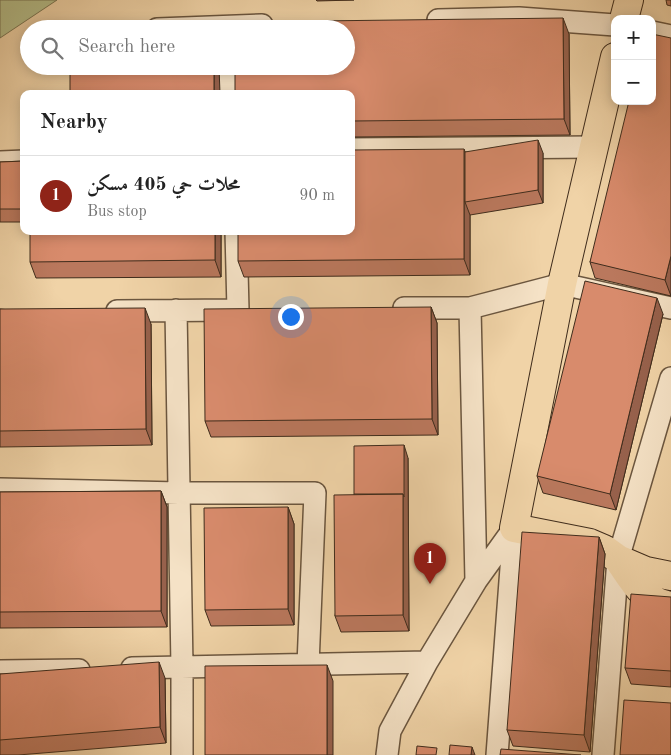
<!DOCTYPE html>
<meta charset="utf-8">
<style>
:root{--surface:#fff;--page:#f6f6f6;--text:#222;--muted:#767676;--line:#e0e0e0;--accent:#8f2418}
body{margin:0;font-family:"Old Standard TT",Amiri,serif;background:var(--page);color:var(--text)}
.controls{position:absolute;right:15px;top:15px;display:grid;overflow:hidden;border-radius:10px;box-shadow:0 2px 12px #0003}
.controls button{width:45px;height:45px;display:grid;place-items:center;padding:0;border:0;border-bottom:1px solid var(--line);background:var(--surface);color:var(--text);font:25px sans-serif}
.you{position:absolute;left:290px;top:316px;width:18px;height:18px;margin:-12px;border:4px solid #fff;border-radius:50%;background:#1a73e8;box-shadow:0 0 0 8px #1a73e833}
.badge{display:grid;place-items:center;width:32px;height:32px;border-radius:50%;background:var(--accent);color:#fff;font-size:16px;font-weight:700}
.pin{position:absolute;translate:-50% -41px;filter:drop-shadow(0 1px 2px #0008)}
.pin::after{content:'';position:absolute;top:26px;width:18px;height:15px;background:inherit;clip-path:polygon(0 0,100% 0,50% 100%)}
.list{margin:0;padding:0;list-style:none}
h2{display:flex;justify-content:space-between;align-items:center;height:65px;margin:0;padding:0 20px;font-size:21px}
h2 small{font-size:16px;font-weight:400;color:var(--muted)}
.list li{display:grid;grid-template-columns:32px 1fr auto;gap:15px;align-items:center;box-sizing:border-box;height:80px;padding:0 20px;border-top:1px solid var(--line)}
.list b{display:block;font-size:19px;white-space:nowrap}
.list p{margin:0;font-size:16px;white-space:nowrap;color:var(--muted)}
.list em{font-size:16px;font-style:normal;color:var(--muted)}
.icon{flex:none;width:28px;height:28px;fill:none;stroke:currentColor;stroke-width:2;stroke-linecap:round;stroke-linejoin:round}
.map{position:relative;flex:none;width:671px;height:755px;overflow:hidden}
.search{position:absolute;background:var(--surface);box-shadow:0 2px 12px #0003;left:20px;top:20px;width:335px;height:55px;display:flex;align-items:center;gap:12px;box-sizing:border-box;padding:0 18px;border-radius:28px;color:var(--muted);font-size:19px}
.panel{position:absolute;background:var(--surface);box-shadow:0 2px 12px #0003;left:20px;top:90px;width:335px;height:145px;border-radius:10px}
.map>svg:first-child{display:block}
.green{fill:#b5be8a;stroke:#7a7553}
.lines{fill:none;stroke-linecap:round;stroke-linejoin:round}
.minor-casing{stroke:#6b563f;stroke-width:24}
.major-casing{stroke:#3f2c1c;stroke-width:30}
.minor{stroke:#f5e2c6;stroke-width:21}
.major{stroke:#f0d3a7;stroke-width:28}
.wall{fill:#ba785d;stroke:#3f2c1c}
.shaded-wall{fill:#97614c;stroke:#3f2c1c}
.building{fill:#d88b6c;stroke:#3f2c1c}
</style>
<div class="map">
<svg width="671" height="755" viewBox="0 0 671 755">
<rect width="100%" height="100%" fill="#f0d3a7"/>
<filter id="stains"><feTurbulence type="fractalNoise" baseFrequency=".004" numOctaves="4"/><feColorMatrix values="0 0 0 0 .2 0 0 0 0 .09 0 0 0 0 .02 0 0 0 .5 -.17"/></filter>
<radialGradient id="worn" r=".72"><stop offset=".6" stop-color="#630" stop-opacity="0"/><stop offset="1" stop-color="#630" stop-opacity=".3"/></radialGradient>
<path class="green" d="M0,0h57l-57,38z"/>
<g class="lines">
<g class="minor-casing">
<path id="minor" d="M438,20l81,-2 96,7
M157,29l105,-4
M652,32l19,4
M229,66l1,28
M351,149l242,-2
M0,162l24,-1
M236,231l2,79
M404,308h66l92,-24 109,24
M470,308l6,273
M176,310l6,357v88
M117,311l117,-1
M0,489l179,4h136l-7,172
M132,668l295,-6
M0,671l79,-1
M387,755l3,-24 37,-69 49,-81 38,-53
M497,755l17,-227
M603,755l15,-196 53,-181"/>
</g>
<g class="major-casing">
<path id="major" d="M624,19l5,-19
M615,57l-53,227 -48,244 76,15 14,6 14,10 28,12 25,5
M618,559c16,23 24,42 53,47"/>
</g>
<use href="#minor" class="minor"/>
<use href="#major" class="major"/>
</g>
<path class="wall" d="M316,0h38l-37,1z
M666,0h5v6l-4,-1z
M569,34l1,101 -219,2v-43z
M671,38v258l-76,-18 -5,-16z
M465,152l78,1v50l-73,12v60l-226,2 -6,-16z
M24,161v61h-24v-60z
M221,231v46l-185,1 -6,-16z
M431,307l6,16 1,112 -227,2 -6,-16z
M0,309l151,15 1,121 -152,2z
M663,314l-47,196 -73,-17 -6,-17z
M408,458l1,173 -68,1 -6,-16 19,-122z
M161,491l6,16v120l-167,1v-136z
M288,507l6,17v101l-83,1 -6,-16z
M599,537l6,17 -15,198 -77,-6 -6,-16z
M671,597v90l-40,-3 -6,-16z
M0,674l165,4 1,65 -148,12h-18z"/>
<path class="shaded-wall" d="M563,18l6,16 1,101 -6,-16z
M214,66h5l1,28h-6z
M538,140l5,13v50l-5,-13z
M464,149l6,16 -5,37 5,13v60l-6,-16z
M215,231h6v46l-6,-17z
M671,256v40l-6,-16z
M657,298l6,16 -47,196 -6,-16z
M431,307l6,16 1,112 -6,-16z
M145,308l6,16 1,121 -6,-16z
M404,445l4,13 1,173 -6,-16v-121z
M161,491l6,16v120l-6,-16z
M288,507l6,17v101l-6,-16z
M599,537l6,17 -15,198 -6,-17z
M159,662l6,16 1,65 -6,-16z
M327,665l6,16v74h-6z
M472,747l3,8h-4z"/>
<path class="building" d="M563,18l1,101 -213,2v-27h-116v-28h111v-37h-111v-7z
M652,34l19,4v218l-6,24 -75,-18 39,-161h23z
M70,66h144v28h-144z
M538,140v50l-73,12v-50z
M464,149v110l-226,2v-30h113v-81z
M24,161v48h-24v-47z
M30,231h185v29l-185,2z
M585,281l72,17 -47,196 -73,-18z
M431,307l1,112 -227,2 -1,-112z
M145,308l1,121 -146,2v-122z
M404,445v52l-1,-3h-49v-48z
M161,491v120l-161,1v-120z
M403,494v121l-68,1 -1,-121z
M288,507v102l-83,1 -1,-102z
M522,532l77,5 -15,198 -77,-5z
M631,594l40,3v74l-46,-3z
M159,662l1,65 -160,13v-66z
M327,665v90h-122v-89z
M624,700l47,3v52h-51z
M450,745l22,2 -1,8h-22z
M417,746l20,2 -1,7h-20z
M501,749l80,6h-81z"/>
<rect width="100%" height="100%" filter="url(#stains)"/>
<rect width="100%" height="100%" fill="url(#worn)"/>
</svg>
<div class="controls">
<button>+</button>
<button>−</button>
</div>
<div class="you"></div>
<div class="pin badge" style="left:430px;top:584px">1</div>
<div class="search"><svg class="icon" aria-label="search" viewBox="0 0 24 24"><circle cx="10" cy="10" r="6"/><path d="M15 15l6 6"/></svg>Search here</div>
<section class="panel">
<h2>Nearby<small></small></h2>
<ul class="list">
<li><span class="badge">1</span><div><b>محلات حي 405 مسكن</b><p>Bus stop</p></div><em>90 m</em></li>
</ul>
</section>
</div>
